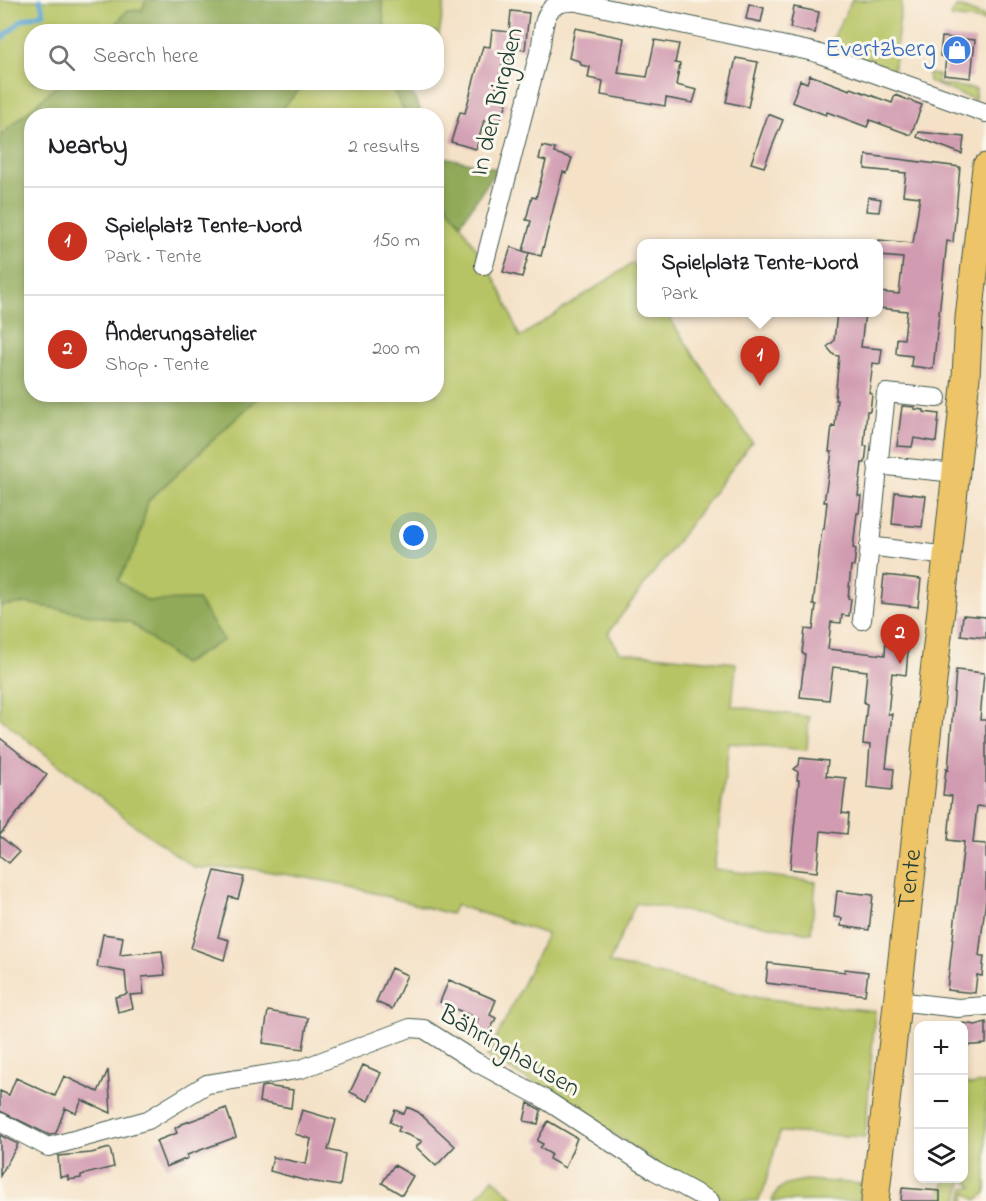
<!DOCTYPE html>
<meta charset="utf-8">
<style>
:root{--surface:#fff;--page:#f2f2f2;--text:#202124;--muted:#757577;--line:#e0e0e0;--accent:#c8321e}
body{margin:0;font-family:"Indie Flower",sans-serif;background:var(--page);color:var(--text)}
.controls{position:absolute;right:18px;bottom:18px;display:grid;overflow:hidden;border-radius:12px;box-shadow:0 3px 9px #0003}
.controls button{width:54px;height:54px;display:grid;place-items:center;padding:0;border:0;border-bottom:2px solid var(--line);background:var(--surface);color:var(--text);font:30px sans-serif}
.you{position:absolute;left:414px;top:536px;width:21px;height:21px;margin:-15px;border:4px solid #fff;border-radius:50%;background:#1a73e8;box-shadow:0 0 0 9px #1a73e833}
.badge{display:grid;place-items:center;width:39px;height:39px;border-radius:50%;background:var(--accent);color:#fff;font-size:20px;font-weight:700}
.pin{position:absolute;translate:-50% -50px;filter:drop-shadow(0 2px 3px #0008)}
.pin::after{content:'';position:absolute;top:32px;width:21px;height:18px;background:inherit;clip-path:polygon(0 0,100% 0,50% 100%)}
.popup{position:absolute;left:637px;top:239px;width:246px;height:78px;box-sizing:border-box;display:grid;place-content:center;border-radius:12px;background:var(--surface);filter:drop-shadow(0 2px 4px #0005);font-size:20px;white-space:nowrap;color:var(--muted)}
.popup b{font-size:22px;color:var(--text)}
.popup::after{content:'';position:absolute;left:50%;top:100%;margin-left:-12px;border:12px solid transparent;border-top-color:var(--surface)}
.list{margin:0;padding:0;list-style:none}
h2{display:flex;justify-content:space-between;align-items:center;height:78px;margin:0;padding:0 24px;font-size:26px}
h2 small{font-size:20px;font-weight:400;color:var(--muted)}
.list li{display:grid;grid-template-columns:39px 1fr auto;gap:18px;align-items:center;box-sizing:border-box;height:108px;padding:0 24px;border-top:2px solid var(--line)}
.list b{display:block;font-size:22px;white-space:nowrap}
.list p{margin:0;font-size:20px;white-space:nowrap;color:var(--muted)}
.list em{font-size:20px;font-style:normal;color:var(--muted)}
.icon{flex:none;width:33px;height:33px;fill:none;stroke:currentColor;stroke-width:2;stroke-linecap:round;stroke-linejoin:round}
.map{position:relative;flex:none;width:986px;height:1201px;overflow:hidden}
.search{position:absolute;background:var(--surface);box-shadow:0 3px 9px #0003;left:24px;top:24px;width:420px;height:66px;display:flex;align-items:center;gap:15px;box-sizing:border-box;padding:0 21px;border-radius:24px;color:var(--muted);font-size:22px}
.panel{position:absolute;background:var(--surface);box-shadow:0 3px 9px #0003;left:24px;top:108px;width:420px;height:294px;border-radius:24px}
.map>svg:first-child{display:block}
.green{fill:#b7c465;stroke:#6b804c;stroke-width:1.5}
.forest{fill:#91aa5a;stroke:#587447;stroke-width:1.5}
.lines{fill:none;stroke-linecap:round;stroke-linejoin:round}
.stream{stroke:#57a4d0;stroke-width:5}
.building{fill:#d19bb1}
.minor-casing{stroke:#3f564a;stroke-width:20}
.primary-casing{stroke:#3f564a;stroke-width:29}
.minor{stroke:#fff;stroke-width:18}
.primary{stroke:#eec469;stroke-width:27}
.labels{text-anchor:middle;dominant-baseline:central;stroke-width:6;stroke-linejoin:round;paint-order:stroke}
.shop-label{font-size:26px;fill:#366cbe;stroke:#fbf7ec;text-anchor:end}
.street-label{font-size:26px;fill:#1f3d34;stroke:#fbf7ec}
</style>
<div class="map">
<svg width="986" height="1201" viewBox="0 0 986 1201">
<rect width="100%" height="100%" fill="#fbf7ec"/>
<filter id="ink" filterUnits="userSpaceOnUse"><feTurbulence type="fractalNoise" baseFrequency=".0167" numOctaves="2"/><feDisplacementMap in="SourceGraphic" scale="12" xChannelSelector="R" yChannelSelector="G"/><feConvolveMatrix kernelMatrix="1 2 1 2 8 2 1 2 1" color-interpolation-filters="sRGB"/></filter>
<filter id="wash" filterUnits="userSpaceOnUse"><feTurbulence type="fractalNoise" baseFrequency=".008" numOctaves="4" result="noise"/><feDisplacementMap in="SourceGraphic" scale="24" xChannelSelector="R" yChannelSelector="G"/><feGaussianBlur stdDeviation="1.35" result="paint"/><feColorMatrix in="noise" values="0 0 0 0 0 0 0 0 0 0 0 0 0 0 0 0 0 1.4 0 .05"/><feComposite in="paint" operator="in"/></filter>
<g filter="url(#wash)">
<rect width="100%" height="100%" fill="#f4e1c6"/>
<path class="green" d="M0,0h146l-4,10 -15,1 -17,20 -78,1v50l29,1 -61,53z
M382,0h63l-8,46 -1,-14 -49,-1 -3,-8z
M852,0h50l-9,73 -64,-27z
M957,6l28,11 -1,4 -34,-4z
M928,74l10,1v9l38,5 -1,11 -46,-18z
M306,82l84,1 16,32 -130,1z
M437,182c16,35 40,65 59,99 10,18 16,38 24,56l113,-74 8,12 1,37 24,1 86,129 -144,191 12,19 116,11 -4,43 77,11 -2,33 -78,-7 -15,126 102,13 -5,51 -175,-30 -27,60 151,35 115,13 -10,126 -85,-5 -17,60 -5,9h-30l-64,-33 -101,-69 -76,-42 60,-123 -91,-29 -5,9 -114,-31 -90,-15h-52l-62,-44 -133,-106v-112l26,-3 104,19 53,42 40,-24 -25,-40 -50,1 -30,-20 19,-36 11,-44 113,-106 175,-1z
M986,1082v111l-10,7 -10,-8 -1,9h-3l2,-13 9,-1 -9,-8 -2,2 -4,20h-17l1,-12 4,-10 18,-1v-95l8,2z
M493,1178l24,23h-43z
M806,1180l55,4 -2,17h-87c7,-18 17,-18 34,-21z"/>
<path class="forest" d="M146,0h236l2,23 3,8h-277l17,-20 15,-1z
M61,82l245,1 -30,32 -244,1v278l229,1 -113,106 -11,44 -19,36 30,20 50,-1 26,40 -41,24 -53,-42 -104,-19 -26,3v-470z
M390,83h17l16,32h-17z
M437,142l7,15 53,12 -36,54 -12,-14 -12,-27z"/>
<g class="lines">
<path class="stream" d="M0,40l22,-20 22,-7 -4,-13"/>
</g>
<g id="blocks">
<path class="building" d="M749,4l15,4 -3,14 -15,-3z
M794,7l25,5 -4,21 -25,-5z
M511,11l18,2 -4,37 -14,-2 -3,16h-5l-10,35 14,4 -8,21 -15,-4 -8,29 -25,-7 9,-30 5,1 18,-67 7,1 2,-17 17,2z
M575,28l49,10 -6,35 29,4 8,-37 24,4 -4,19 5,1 -4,21 21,5 -4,13 -27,-5 -1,8 -64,-11 2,-14 -15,-3 2,-11 -9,-2 -1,-4 -11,-3z
M942,37l33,3 -4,38 -27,-3 2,-17 -6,-2z
M736,58l22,4 -10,45 -22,-5z
M810,75l40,15 1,-2 41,15 3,-8 27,10 -11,30 -41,-15 -3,7 -40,-15 -1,3 -34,-13 8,-22 7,3z
M768,114l15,6 -19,47 -13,-4z
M919,132l45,5 -2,17 -45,-17z
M542,146l13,3 -1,4 18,5 -5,15 -4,-1 -22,84 -18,-5 8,-30 -5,-1 3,-12 3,-11 4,1 10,-37 -7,-2z
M866,155l94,12 -7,75 -6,-1 -14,128 -22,-3 1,-10 -16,-2 1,-16 7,1 3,-28 -28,-3v-16l20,2 4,-36 -24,-2v-16l34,3 7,-46 -17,-2 3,-22 -41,-4z
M868,197l13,2 -2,13 -13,-1z
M511,247l18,6 -7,24 -19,-5z
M837,312h28l-4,35 21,2 -2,15 -7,-1 -4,30 3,1 -2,17h-3l-3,35h3l-2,17h-3l-4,33h3l-2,17h-2l-4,35 3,1 -2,17h-3l-3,33h3l-2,17 -7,-1 -1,8 -10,-1 -3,27 57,6 1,-18 23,2 -3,36 -14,-2 -4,41h4l-6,54 8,1 -2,21 -25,-3 3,-42 -7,-1 4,-40 -3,-1 3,-32 -34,-4 -4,33 -29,-3 5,-43 -3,-1 3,-24 8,1 3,-25h-3l9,-76h2l3,-27h-3l8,-50h-3l3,-26 3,1 2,-27h-2l4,-44 -5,-1 -7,-8 7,-6z
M902,406l13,1v2l9,1v2l15,2 -3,28 -22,-4 -2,9 -15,-1z
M895,492l31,4 -4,31 -30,-3z
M884,575l37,4 -3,28 -37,-4z
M963,615l23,2v21l-25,-3z
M956,670l28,3 -4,47h6v87l-9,-1 -4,37 13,1v54l-7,58h5l-2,20 -5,-1 -2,18 -28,-3 17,-148 -16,-2 4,-44 -9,-1 3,-26 2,1z
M0,738l47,37 -47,60z
M800,758l28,3 -2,15 20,2 -4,35 7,1 -2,20 -26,-3 -4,41 -27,-3 9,-89h-2l1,-8 -4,-3 5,-4z
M0,836l19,16 -10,11 -9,-7z
M215,871l29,6 -6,22 -9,-2 -11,40 11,3 -5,20 -33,-12z
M837,891l36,4 -4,35 -28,-4 1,-8 -8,-1z
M103,934l20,3 -3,18 42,-4 3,24 -23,2 2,17 -14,1 3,13 -15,4 -3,-15 12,-3 -2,-22 -28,-5z
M768,963l77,9v-3l23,3 -3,23 -99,-12z
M391,968l16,7 -15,34 -16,-7z
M449,980l47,20 -6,15 6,3 -10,21 -14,-6 6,-14 -38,-17z
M268,1011l40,7 -5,31 -40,-6z
M986,1022v22l-23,2v-23l13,2z
M363,1065l18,8 -13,28 -18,-9z
M108,1070l3,43 -29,-13 -6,13 -11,-5 -9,25 -7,2 -49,-24v-20l9,4 7,-17 39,18 9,-20 34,16z
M266,1086l27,4 -2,18 -32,-6 2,-15z
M528,1103l13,7 -3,14 -14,-3z
M407,1107l11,5 37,34 -19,20 -20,-19 6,-6 -24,-10 2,-4 -10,-5 5,-12 9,4z
M226,1108l10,29 -49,18 1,3 -22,9 -10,-26 21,-8 -2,-5 7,-4z
M302,1110l34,10 -8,30 17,4 -5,32 -37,-6 -33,-9 3,-14 33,7 5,-25 -16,-5z
M548,1121l29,17 -12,30 -16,-9 2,-5 -11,-6 3,-4 -6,-3z
M0,1135l18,9 -18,32z
M110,1148l4,19 -33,8v3l-13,2v-4l-8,1 -2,-21 33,-3z
M394,1165l19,11 -11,19 -20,-12z
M902,1188l38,3v10h-39z"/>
</g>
</g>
<g filter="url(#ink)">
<use href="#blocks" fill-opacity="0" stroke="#3f564a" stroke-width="1.5"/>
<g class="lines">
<g class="minor-casing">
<path id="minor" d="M484,265l57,-220c3,-26 4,-45 36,-43l237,50 172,61
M877,465l78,8
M869,546l78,10
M862,620l24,-227 51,5
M897,1001l61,7 28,-2
M0,1122l48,25 100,-27 59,-36 94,-15 109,-41 14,1 52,33 67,36 112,73 55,30"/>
</g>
<g class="primary-casing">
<g id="primary">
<path id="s1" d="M875,1201l72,-645 19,-179 3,-59 17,-151"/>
</g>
</g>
<use href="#minor" class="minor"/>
<use href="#primary" class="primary"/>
</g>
</g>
<defs>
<g id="shop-disc" transform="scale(1.5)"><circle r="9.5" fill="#3f7fe0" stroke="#fbf7ec"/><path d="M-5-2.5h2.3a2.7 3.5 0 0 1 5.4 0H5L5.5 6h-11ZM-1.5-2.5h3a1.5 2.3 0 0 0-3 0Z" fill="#fff"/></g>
</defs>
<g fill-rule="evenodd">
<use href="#shop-disc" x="957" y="50"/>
</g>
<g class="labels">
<g class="shop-label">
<text x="936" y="50">Evertzberg</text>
</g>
<g class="street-label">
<text transform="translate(498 102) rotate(-76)">In den Birgden</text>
<text stroke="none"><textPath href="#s1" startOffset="324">Tente</textPath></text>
<text transform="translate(509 1052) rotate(30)">Bähringhausen</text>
</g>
</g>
</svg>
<div class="controls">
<button>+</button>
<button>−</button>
<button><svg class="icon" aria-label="layers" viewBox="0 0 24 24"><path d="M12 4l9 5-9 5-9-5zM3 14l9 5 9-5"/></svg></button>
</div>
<div class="you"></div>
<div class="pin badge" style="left:760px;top:386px">1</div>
<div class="popup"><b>Spielplatz Tente-Nord</b>Park</div>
<div class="pin badge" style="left:900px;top:664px">2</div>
<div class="search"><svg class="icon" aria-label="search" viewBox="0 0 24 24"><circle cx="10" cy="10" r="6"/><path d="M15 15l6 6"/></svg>Search here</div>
<section class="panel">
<h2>Nearby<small>2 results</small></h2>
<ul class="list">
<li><span class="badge">1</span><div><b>Spielplatz Tente-Nord</b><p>Park · Tente</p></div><em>150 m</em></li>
<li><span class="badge">2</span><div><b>Änderungsatelier</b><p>Shop · Tente</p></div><em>200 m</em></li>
</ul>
</section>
</div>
